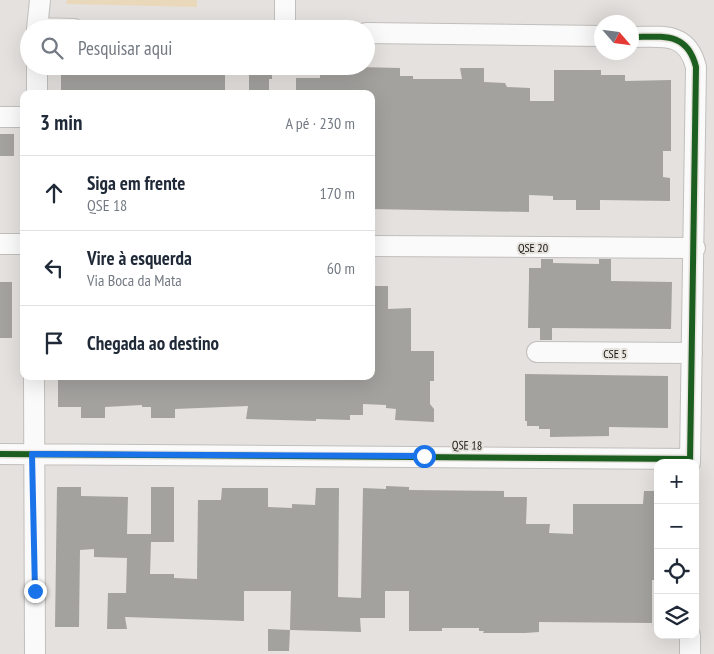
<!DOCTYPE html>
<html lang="pt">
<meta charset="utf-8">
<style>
:root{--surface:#fff;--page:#f6f6f7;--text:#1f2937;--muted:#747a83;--line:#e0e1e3}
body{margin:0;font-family:"PT Sans Narrow",sans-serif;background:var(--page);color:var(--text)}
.controls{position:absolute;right:15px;bottom:15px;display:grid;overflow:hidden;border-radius:10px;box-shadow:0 5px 20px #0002}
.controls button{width:45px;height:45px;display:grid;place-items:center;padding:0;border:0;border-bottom:1px solid var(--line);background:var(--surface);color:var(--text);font:25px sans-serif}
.compass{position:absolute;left:594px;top:15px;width:45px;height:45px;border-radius:50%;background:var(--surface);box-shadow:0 5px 20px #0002;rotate:118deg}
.stop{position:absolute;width:15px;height:15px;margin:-11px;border:4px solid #1a73e8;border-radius:50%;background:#fff}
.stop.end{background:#1a73e8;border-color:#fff;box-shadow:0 1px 5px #0008}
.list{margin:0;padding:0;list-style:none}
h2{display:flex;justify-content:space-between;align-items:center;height:65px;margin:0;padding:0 20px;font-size:21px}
h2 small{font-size:16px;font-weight:400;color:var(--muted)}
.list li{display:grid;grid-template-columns:32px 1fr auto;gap:15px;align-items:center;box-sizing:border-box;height:75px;padding:0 20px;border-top:1px solid var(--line)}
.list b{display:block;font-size:19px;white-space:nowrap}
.list p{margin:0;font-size:16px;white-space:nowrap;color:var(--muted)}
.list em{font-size:16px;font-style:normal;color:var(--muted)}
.icon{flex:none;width:28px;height:28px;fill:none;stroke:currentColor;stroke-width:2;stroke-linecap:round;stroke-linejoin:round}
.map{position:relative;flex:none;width:714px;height:654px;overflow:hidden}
.search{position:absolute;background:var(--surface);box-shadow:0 5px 20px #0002;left:20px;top:20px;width:355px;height:55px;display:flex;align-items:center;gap:12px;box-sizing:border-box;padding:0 18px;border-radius:28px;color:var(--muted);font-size:19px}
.panel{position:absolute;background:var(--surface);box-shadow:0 5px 20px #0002;left:20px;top:90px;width:355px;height:290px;border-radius:10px}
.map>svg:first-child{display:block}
.green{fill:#ead8bb}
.building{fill:#a4a29f}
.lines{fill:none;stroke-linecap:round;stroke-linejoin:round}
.minor-casing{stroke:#c1bfbd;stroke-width:22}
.minor{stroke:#fbfafa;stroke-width:20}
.cycleway-casing{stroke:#e6e2dc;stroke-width:9}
.cycleway{stroke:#1b5e20;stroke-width:6}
.route{stroke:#1a73e8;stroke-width:6}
.labels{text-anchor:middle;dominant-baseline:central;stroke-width:4;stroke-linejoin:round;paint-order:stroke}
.street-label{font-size:12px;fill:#151412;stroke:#e6e2dc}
</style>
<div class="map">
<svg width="714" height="654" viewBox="0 0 714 654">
<rect width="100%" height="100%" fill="#e4e1de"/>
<path class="green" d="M67,0h130v7l-131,-3z"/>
<path class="building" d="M61,66l164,2v26h-164z
M249,66h23v13h-3v15h-20z
M320,66l80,2v8h13v3h49l-2,-11h24v14l21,1 2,4 23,1v13h24v-31h47v5h24v6l46,-1v71h-8v26l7,1v23l-70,-1v10h-24v-10h-23v-4l-24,-1v17l-158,-3v-115h-75v-16h24z
M0,134h14v22h-14z
M541,259h12v4l46,1v-5h12v22l61,1 -1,47 -119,-1v12h-12v-12h-12l1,-48v-12h12z
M0,282h12v56h-12z
M371,286h17v23l23,-1v43h23v30h-4v23l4,5v13l-39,-2 1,-11 -10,-1v-3l-23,-1v11h-13v5l-34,-1v2l-70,-2 2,-13 -73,3v9h-24v-11h-9v-2l-37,2v11h-24v-11h-23v-31h313z
M525,374l143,2v52l-59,-1v9l-59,1v-8h-11v-3h-12v-5h-2z
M386,486l23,1v3l95,1v6h23l-1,27h24l-1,9 24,1v-30h70l1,-13h14v89h-6v43l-113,-1v10l-14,1h-42l1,-2h-5v-3h-37v3h-33v-40h-24v27h-25l1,14 -71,-2 1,-39h-47v30l-119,-4 2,12h-20l1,-36h18l1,-35 -33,-1v-8l-14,1 -1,77h-24l2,-140h24v9l47,1 -1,37h24v-47h23v55h-23l-1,32h24v4l23,1 1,-79h23l1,-12h46v19l24,1v-4l23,1 1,-17h23l-1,109 23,1 2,-110 23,1z
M268,629l22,1 -1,21h-21z"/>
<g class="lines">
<g class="minor-casing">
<path id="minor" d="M37,28l37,1
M37,29l3,-29
M285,29v-29
M366,33l236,3
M632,37c30,0 55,-6 64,30l-6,396
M37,66v28
M0,117h24
M0,244h24
M371,246l324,2
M537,352l155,1
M34,376l1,278
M0,454l690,5
M690,654v-19"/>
</g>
<use href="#minor" class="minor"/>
<g class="cycleway-casing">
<path id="cycleway" d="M632,37c30,0 55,-6 64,30l-6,396
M0,454l690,5"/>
</g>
<use href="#cycleway" class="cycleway"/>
</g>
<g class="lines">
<path class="route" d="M35,591l-3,-137 392,2"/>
</g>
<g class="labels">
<g class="street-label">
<text x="533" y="247">QSE 20</text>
<text x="615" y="353">CSE 5</text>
<text transform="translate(467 445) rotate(1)">QSE 18</text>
</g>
</g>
</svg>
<div class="controls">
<button>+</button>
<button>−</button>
<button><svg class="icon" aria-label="locate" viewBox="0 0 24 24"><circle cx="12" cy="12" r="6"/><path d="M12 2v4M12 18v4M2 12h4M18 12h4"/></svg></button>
<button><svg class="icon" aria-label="layers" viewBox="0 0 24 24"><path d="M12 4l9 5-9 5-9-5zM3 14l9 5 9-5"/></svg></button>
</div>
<svg class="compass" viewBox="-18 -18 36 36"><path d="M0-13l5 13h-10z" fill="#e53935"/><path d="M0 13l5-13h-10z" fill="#747a83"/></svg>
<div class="stop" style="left:424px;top:456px"></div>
<div class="stop end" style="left:35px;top:591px"></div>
<div class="search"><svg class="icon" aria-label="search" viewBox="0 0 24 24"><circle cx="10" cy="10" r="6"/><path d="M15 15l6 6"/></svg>Pesquisar aqui</div>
<section class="panel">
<h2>3 min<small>A pé · 230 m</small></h2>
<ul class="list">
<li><svg class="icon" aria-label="ahead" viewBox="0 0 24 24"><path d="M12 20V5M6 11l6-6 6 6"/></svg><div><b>Siga em frente</b><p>QSE 18</p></div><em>170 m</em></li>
<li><svg class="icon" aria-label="left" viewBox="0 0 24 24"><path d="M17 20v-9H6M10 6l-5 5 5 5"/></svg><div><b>Vire à esquerda</b><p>Via Boca da Mata</p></div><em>60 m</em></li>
<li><svg class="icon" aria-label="arrive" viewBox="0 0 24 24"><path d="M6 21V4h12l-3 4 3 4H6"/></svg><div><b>Chegada ao destino</b></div></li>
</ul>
</section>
</div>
